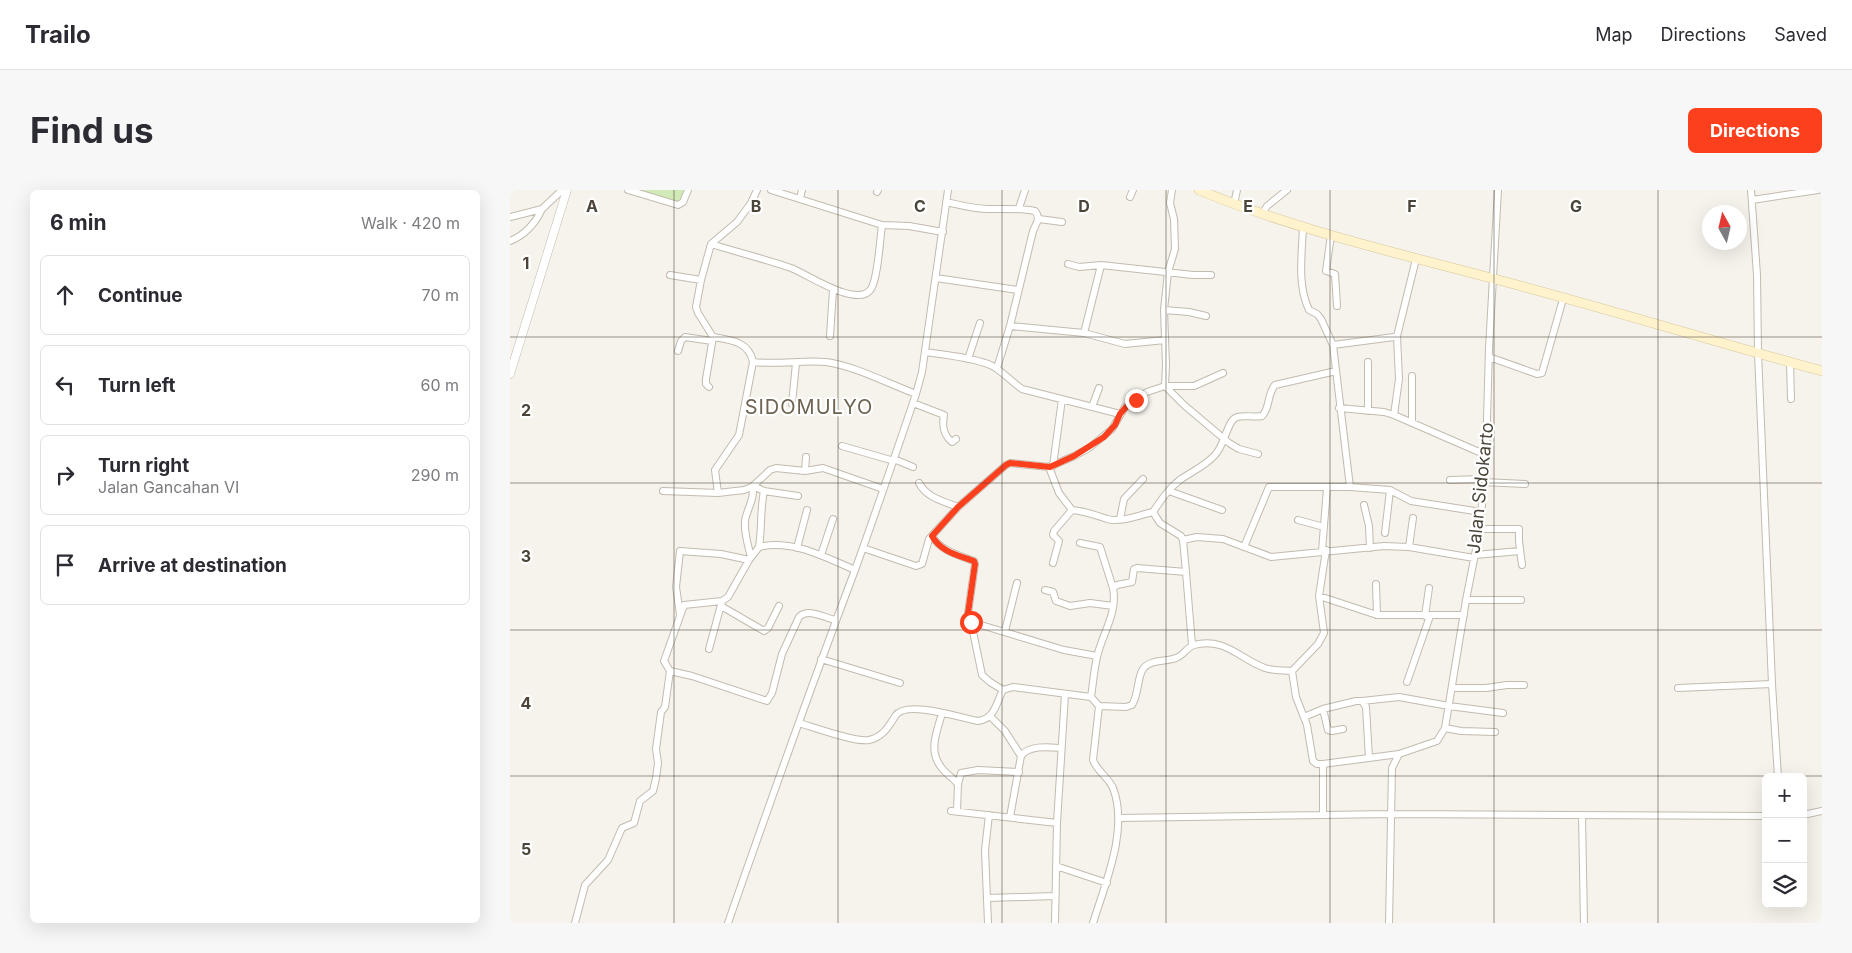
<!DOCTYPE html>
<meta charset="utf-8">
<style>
:root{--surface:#fff;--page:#f7f7f7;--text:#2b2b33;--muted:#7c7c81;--line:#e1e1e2;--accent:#fc3f1d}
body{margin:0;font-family:Inter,sans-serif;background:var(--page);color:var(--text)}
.controls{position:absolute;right:15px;bottom:15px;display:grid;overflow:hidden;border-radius:8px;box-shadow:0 5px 20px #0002}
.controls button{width:45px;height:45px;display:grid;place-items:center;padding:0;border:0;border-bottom:1px solid var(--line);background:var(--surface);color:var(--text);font:25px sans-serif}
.compass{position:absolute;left:1192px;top:15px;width:45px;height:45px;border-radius:50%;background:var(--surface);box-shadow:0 5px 20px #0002;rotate:352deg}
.stop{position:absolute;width:15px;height:15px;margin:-11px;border:4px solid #fc3f1d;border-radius:50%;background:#fff}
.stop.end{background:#fc3f1d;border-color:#fff;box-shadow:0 1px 5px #0008}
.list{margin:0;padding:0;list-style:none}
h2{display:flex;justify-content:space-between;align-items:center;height:65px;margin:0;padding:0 20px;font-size:21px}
h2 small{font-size:16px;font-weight:400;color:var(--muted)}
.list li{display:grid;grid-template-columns:32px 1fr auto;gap:15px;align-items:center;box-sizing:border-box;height:80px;margin:0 10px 10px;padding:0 10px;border:1px solid var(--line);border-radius:8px}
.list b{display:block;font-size:19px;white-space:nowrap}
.list p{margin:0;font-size:16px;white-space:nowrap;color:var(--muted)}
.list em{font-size:16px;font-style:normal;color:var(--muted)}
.icon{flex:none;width:28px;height:28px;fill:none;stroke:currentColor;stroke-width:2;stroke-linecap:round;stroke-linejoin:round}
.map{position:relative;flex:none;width:1312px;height:733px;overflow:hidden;border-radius:8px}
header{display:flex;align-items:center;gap:30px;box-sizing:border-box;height:70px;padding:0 25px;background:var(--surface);border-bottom:1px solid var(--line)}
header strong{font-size:24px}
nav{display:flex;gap:28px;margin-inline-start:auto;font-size:18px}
.intro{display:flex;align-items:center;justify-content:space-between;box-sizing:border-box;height:120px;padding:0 30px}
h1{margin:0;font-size:35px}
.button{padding:12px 22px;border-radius:8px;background:var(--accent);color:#fff;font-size:18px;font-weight:700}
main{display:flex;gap:30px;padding:0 30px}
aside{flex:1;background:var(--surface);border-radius:8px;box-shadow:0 5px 20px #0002}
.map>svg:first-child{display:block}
.green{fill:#d2eab5}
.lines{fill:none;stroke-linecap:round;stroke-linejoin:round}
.minor-casing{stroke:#c2bbae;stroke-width:8}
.tertiary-casing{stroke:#c2bbae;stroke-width:9}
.secondary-casing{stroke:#d6c79b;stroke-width:10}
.minor{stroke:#fff;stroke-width:6}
.tertiary{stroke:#fff;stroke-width:8}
.secondary{stroke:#fff3cd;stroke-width:9}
.route{stroke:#fc3f1d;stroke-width:6}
.grid{fill:none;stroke:#4b4439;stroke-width:1;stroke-opacity:0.55}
.labels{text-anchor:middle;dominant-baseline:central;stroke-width:4.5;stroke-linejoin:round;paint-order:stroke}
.street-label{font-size:18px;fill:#4b4439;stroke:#fff}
.quarter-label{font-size:20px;letter-spacing:1px;fill:#6e6250;stroke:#fff}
.grid-label{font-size:16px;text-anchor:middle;font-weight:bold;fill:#4b4439;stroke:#fff;stroke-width:4.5;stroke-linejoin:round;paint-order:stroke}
</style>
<header>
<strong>Trailo</strong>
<nav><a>Map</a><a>Directions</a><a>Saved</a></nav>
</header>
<div class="intro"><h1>Find us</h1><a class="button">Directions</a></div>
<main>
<aside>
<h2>6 min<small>Walk · 420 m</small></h2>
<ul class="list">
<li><svg class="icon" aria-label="ahead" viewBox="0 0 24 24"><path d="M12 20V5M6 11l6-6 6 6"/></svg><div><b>Continue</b></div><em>70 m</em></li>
<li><svg class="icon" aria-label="left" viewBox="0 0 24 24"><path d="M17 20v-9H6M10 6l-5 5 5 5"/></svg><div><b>Turn left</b></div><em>60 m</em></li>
<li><svg class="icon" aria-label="right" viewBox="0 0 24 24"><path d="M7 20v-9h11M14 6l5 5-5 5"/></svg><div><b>Turn right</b><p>Jalan Gancahan VI</p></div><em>290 m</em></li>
<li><svg class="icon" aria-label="arrive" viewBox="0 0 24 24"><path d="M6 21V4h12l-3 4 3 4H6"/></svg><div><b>Arrive at destination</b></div></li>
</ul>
</aside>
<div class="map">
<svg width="1312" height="733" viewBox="0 0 1312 733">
<rect width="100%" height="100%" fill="#f6f3ec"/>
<path class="green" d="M128,0h49l-4,13z"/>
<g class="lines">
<g class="minor-casing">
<path id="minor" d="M118,0l50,15 5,-3 5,-12
M247,0l-6,13 -14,19 -26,22 -10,36 -5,27 2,6 15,24c17,3 36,4 40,25 25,3 49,-2 73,0 29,4 63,22 90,32
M261,0l111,35 27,1 34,6
M1241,0l6,85 1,78 14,331 6,93
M367,2l1,-2
M620,7l3,-7
M290,8l2,-8
M1242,10l66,-10
M436,12c14,3 28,7 43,7 16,0 30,-1 46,2 6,7 1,13 -2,20l-23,95 -13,42
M724,14l3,-14
M509,18l6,-18
M752,24l5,-8 20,-16
M0,27l32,-8 19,-18 5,3
M529,29l23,3
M793,37c-1,27 -6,58 6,83l8,4 4,5 12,26 17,142
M821,45l-5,36 9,3 2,32
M0,51c15,-6 25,-17 32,-32
M201,54c26,8 54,15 80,24 16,6 67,41 80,21 7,-11 9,-50 11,-64
M558,74l11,3 22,-2 92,10h18
M160,85l31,5
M426,88l82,12
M654,120l25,2 17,4
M500,136l74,7 41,11 40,-4
M574,143l17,-68
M320,146l3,-46
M823,155l61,-8 3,-1 19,-77
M168,161l3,-10 4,-4 27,4
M415,162c15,2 62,7 72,17 9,6 15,13 25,20l98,25
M979,167l48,17 5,-1 21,-74
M458,169l12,-36
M1280,172l1,37
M826,181l-61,14c-8,9 -5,24 -13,31 -8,2 -20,-2 -27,2 -8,5 -11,28 -20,37 -10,11 -22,16 -34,24 -12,9 -20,21 -28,33l7,11 21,13 2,4 14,-3 26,2 48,18 113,-11 25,1 65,11
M655,196l19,19 45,38 10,6 19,5
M655,196h29l29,-13
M199,197l-3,-3v-5l7,-42
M403,213l31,12c-2,11 -1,20 8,27l4,-3
M282,214l4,-41
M582,217l7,-19
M829,218l45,4 10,3 92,40
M858,221v-49
M884,225l5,-36 -2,-43
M902,233v-47
M332,256l52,15
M384,269l19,8
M543,276l9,-67
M539,277l10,26 13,17c13,1 23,5 35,9 14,4 32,-4 46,-7
M295,281l1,-14
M940,290l34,-1
M973,292l42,2
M409,293c8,15 24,18 39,24
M243,296l11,5 34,5
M153,301l55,2 26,-3 8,-3 18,-17 6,-2 29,3 18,-3 60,21
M659,301l53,19
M208,303l-3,-23 24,-35 14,-73
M854,315l5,21 1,22
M610,329l4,-20 19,-20
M788,330l26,7
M970,339h39v12l3,24
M875,343l5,-43
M422,346c9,15 26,19 42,25l1,3 -7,49 3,9 93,28 33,6
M673,350l3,32
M570,353l20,4 13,41
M249,357c3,-19 1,-37 5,-56
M734,357l25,-60h81l40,3 21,11 70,11
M899,357l4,-29
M287,358l10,-38
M353,358l53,18 6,-2 7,-25 29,-32 48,-42 4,-2 39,4 25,-11 15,-8 23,-19 13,-22 22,-15 18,-6 1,-21 -2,-55 4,-38 7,-23 -1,-30 -4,-16 2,-13
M816,360l-7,46 5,37 -6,11 -26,27 4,26 11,28 6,36 4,3h6l76,-10 38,-13 8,-13 21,-128 14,-71 6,-74 3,-107 9,-158
M812,361l5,-63
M311,365l12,-36
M965,365l45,-4
M241,367c-3,-12 -7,-23 -6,-36 1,-10 11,-24 7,-34
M543,373l6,-22 -6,-6 1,-4 18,-21
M866,394l1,31
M535,400l8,2 3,9 14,5 20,-3 23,3
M809,406l58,19h87
M956,410h55
M211,416l43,25 4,-3 11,-22
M170,424l-4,-27 4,-36 41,3 28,6
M915,426l4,-28
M461,432l11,53 8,7 13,8
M495,441l12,-48
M199,459l13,-48 6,-4 21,-37 10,-13c33,-8 66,10 96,23
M311,469l79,24
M160,481l22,5 75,25 5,-8 10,-39 17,-37c9,-9 24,0 36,3
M160,481l-6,-10 20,-56 38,-4
M897,492l23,-66
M942,498h34l21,-3h17
M1168,498l94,-4
M581,507c2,-13 3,-27 6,-40 5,-23 21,-44 16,-69l4,-3 15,-3 2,-13 3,-1 49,4 6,73
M852,511l37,-4 50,9 54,7
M589,516l27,1 6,-2c7,-11 5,-27 11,-36 7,-10 23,-7 33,-11 7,-2 11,-11 18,-13 31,-8 46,14 71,23 8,3 18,2 27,3
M813,519l5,21 4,1 11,-2
M432,523c-5,19 -14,37 -1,54 5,7 12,11 17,17
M480,526l15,15 16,25 -11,61
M794,527l19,-8 33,-8h6l4,6 3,51
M289,533c14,4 58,20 70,17 15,-3 20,-15 27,-25 11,-15 65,3 82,6 17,-2 18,-18 25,-31l10,-3 78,10 8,9 -6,54c4,11 15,17 20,28 16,41 -8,96 -20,135
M935,538l16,3 34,1
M511,566c8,-11 27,-9 40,-8
M813,574v51
M441,621l106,12
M447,621l1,-27 3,-11 17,-3 41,2
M1072,625l2,108
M1293,625l19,-4
M609,628l272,-4 375,2
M546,676l51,17
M477,708l68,-2
M65,733l10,-38 23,-25 14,-32 12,-5 6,-22 13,-10 3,-13 2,-15 -2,-14 3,-22 2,-15 4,-5 5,-36
M218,733c41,-118 83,-236 127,-353 21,-58 41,-117 61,-176l6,-22 26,-182
M478,733l-3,-73 4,-35
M545,733l2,-100 8,-129
M879,733l3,-155 7,-14"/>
</g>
<g class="tertiary-casing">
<path id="tertiary" d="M0,184l57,-184"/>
</g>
<g class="secondary-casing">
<path id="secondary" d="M689,0c94,39 194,62 292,88 111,29 221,63 331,93"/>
</g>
<use href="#minor" class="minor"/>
<use href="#tertiary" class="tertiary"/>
<use href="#secondary" class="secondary"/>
</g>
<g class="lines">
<path class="route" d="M461,432l-3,-9 7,-49 -1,-3c-16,-6 -33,-9 -42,-25l26,-29 48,-42 4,-2 40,4 24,-11 30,-19 11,-12 5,-11 6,-7 10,-7"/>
</g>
<path class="grid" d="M164,0v733M328,0v733M492,0v733M656,0v733M820,0v733M984,0v733M1148,0v733M0,147h1312M0,293h1312M0,440h1312M0,586h1312"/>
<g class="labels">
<g class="street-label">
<text transform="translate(970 298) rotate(-84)">Jalan Sidokarto</text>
</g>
<g class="quarter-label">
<text x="299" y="217">SIDOMULYO</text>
</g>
</g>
<g class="grid-label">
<text x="82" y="22">A</text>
<text x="246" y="22">B</text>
<text x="410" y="22">C</text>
<text x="574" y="22">D</text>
<text x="738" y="22">E</text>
<text x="902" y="22">F</text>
<text x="1066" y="22">G</text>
<text x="16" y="79">1</text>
<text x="16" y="226">2</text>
<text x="16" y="372">3</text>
<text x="16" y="519">4</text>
<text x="16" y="665">5</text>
</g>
</svg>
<div class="controls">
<button>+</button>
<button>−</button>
<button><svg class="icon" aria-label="layers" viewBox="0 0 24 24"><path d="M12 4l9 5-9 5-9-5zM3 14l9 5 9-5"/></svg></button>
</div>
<svg class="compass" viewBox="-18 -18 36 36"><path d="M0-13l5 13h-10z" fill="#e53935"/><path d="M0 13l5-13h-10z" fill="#7c7c81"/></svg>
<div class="stop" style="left:461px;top:432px"></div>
<div class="stop end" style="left:626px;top:210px"></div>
</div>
</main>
